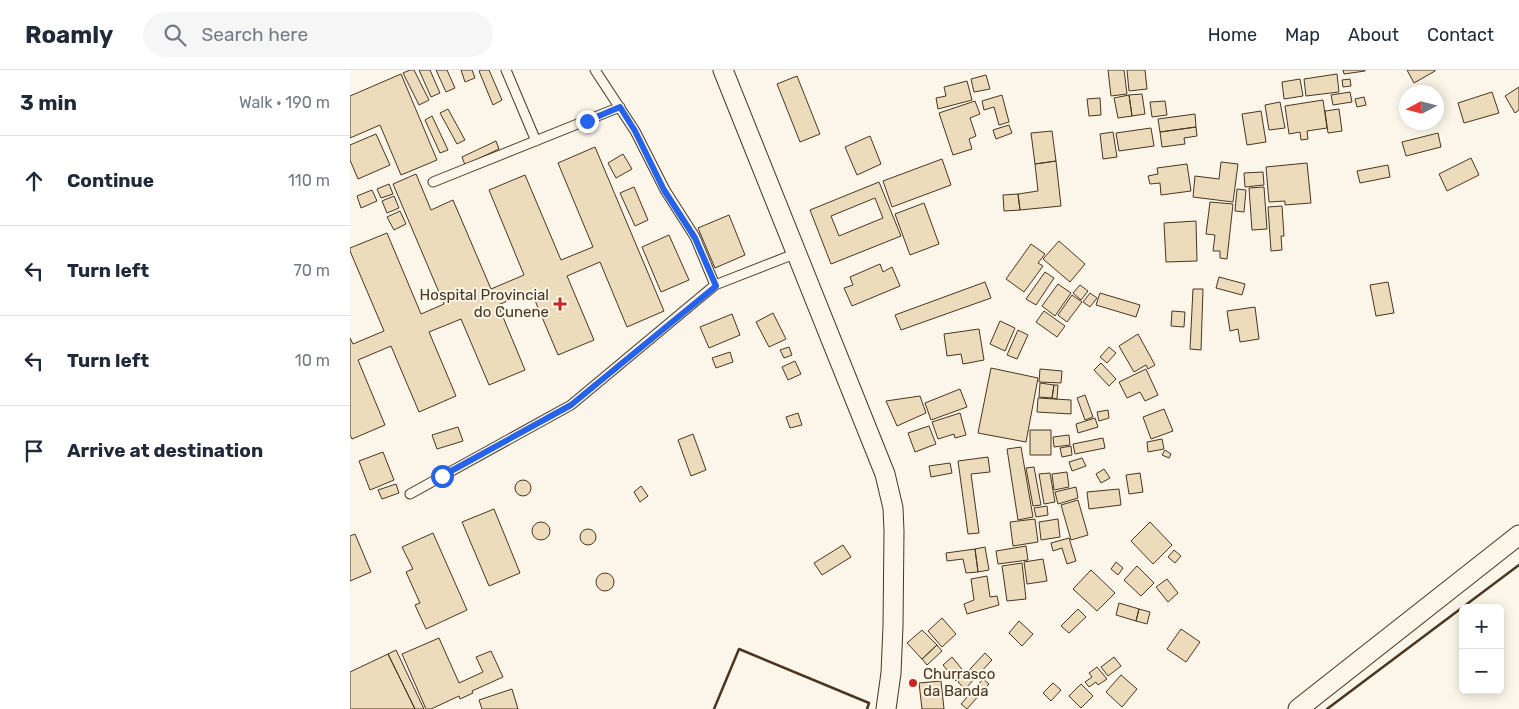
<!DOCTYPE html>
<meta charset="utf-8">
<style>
:root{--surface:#fff;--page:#f6f6f7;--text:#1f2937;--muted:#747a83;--line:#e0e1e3}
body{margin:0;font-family:Rubik,sans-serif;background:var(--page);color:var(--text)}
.controls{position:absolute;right:15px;bottom:15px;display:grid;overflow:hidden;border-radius:8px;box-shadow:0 2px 12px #0003}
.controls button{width:45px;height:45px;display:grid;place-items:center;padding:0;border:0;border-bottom:1px solid var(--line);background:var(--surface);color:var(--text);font:25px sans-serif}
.compass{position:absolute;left:1049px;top:15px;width:45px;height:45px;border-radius:50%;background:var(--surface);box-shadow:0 2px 12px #0003;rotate:263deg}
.stop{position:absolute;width:15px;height:15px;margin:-11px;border:4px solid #2563eb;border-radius:50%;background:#fff}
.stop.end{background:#2563eb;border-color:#fff;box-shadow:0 1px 5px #0008}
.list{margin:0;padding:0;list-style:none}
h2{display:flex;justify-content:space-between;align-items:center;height:65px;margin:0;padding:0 20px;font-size:21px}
h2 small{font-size:16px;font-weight:400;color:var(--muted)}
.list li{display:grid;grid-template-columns:32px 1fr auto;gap:15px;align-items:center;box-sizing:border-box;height:90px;padding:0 20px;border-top:1px solid var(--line)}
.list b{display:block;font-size:19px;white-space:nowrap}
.list em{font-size:16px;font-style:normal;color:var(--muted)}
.icon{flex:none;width:28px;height:28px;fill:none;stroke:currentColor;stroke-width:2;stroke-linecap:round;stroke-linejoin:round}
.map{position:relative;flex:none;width:1169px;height:639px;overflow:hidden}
header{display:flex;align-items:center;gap:30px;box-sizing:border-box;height:70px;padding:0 25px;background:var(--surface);border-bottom:1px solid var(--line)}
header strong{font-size:24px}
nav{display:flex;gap:28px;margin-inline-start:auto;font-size:18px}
.search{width:350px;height:45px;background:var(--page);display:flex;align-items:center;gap:12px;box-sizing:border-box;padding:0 18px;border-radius:28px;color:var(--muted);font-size:19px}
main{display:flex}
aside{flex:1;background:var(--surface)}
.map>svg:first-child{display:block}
.building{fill:#ecdcbc;stroke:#4a3520;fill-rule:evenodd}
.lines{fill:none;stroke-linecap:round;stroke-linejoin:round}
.lane-casing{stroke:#4a3520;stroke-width:11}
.street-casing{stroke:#4a3520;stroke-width:21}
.lane{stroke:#fbf6e9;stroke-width:9}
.street{stroke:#fbf6e9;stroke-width:19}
.wall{stroke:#4a3520;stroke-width:2.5}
.route{stroke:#2563eb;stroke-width:6}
.poi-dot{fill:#c62828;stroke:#fbf6e9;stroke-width:2}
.labels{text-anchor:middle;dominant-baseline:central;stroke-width:4;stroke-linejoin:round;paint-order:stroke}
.poi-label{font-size:15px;fill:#4a3520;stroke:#fbf6e9;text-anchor:end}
</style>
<header>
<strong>Roamly</strong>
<div class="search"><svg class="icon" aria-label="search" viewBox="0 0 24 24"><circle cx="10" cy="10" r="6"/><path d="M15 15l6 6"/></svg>Search here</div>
<nav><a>Home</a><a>Map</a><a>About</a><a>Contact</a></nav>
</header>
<main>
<aside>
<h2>3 min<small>Walk · 190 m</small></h2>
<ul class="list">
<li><svg class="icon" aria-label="ahead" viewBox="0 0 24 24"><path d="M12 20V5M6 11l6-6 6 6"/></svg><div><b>Continue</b></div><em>110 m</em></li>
<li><svg class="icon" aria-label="left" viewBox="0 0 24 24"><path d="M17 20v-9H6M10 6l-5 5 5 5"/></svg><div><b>Turn left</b></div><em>70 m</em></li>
<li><svg class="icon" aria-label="left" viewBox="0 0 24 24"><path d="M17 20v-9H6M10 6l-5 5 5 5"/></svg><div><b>Turn left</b></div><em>10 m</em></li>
<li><svg class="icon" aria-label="arrive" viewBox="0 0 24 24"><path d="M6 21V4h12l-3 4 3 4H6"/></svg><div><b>Arrive at destination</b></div></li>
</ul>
</aside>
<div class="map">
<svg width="1169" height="639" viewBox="0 0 1169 639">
<rect width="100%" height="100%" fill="#fbf6e9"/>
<path class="building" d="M60,0h4l15,30 -10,5 -16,-32z
M69,0h11l10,23 -9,4z
M86,0h11l8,18 -9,4z
M111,0h11l3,8 -10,4z
M131,0h8l13,30 -9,5 -14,-34z
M758,0h16l3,24 -16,2z
M777,0h18l2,19 -18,2z
M993,0h22v1l-21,3z
M1057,0h28v1l-21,12z
M51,4l36,86 -36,15 -21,-50 -30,13v-42z
M987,4l2,18 -33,4 -2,-17z
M636,5l4,14 -16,3 -3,-13z
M447,6l23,58 -20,8 -23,-58z
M950,9l3,17 -19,3 -2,-17z
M1000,9l1,7 -8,1 -1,-7z
M617,11l5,19 -34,9 -2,-11 10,-2 -2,-9z
M1169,17v23l-4,3 -10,-17z
M1000,22l2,10 -19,3 -2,-10z
M1142,22l7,21 -35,10 -6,-20z
M792,24l3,20 -13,2 -3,-21z
M652,25l7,27 -10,3 -5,-18 -10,3 -2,-9z
M779,25l3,21 -14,2 -4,-20z
M1014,27l2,8 -9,2 -2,-8z
M750,28l1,17 -12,1 -2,-17z
M973,30l4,28 -20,3 1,8 -7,1 -1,-8 -11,2 -4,-28z
M625,31l5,13 -10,4 6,18 -7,3 3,10 -19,6 -14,-42z
M815,31l2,14 -15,2 -2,-15z
M930,32l5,26 -16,2 -4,-25z
M98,39l17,31 -8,4 -17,-31z
M989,39l3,22 -14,2 -3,-22z
M911,41l5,31 -19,3 -5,-31z
M845,44l1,13 -36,5 -2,-13z
M82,46l16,34 -8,3 -15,-33z
M659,55l3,8 -16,6 -3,-9z
M846,57l1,9 -13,2 1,6 -23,3 -2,-15z
M801,58l3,18 -35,5 -3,-18z
M702,61l4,30 -21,3 -4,-31z
M763,62l4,25 -14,2 -3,-25z
M1088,63l3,14 -35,9 -4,-14z
M26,64l14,31 -32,14 -8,-19v-15z
M520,66l11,28 -24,11 -12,-28z
M146,71l3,8 -34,16 -3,-8z
M245,77l69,164 -37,16 -27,-65 -33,14 27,64 -36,15 -27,-64 -33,14 27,65 -36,15 -28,-66 -32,13 27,64 -37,16 -28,-66 -33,14 27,65 -33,14 -2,-4v-97l3,6 31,-13 -34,-80v-3l37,-15 34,81 23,-10 -51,-120 23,-10 15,36 22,-10 38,89 33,-14 -35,-85 36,-15 36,85 32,-13 -35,-84z
M273,84l9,15 -16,9 -8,-15z
M1121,88l8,17 -32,16 -8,-17z
M592,89l9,26 -59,22 -9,-26z
M706,91l5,45 -41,4 -2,-16 20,-3 -3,-27z
M871,92l17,2 -5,38 -40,-5 2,-21 24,3z
M957,93l4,40 -26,2v-4l-16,1 -3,-35z
M837,94l4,27 -30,4 -1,-12 -10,1 -2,-8 10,-2 -1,-6z
M1038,95l2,12 -30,6 -3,-12z
M913,102l1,13 -19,2 -1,-14z
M529,112l22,54 -70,28 -21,-54zM525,128l8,20 -44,18 -8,-20z
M39,114l4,10 -12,4 -4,-9z
M284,117l14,33 -13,6 -15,-33z
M914,117l3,42 -15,1 -3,-42z
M887,119l9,1 -2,22 -9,-1z
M22,120l5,11 -16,7 -4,-12z
M668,124l2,16 -16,1 -1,-16z
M44,126l5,12 -12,5 -5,-12z
M860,132l23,2 -6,55 -7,-1v-7h-7l2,-16 -9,-1z
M574,133l15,41 -29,11 -15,-41z
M932,136l2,30h-3l1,14 -11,1 -3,-44z
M50,141l6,13 -12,6 -7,-13z
M379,145l16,40 -30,13 -17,-40z
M846,151l1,40 -31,1 -2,-39z
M319,165l20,45 -28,12 -19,-45z
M709,171l26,23 -15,18 -27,-23z
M681,174l14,10 -7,9 5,3 -19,26 -18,-13z
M530,194l3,8 9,-5 8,19 -48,20 -8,-18 9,-3 -3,-8z
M695,202l9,6 -18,27 -10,-6z
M869,207l26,7 -3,11 -26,-7z
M635,212l6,16 -90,32 -6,-15z
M1038,212l6,31 -18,3 -6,-31z
M708,214l13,9 -16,23 -13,-10z
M730,215l8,6 -7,9 -8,-7z
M843,219h10l-2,61 -11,-1z
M740,223l7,5 -7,9 -7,-5z
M750,223l40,12 -4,12 -40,-12z
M722,225l10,7 -15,20 -9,-7z
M905,237l4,32 -19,3 -2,-13 -8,2 -3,-20z
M694,241l21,15 -8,11 -21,-15z
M822,241l13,1 -1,15 -13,-1z
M423,243l13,26 -17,8 -13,-25z
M382,244l8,21 -31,13 -9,-21z
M650,251l15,7 -10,23 -15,-7z
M629,259l5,31 -21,4 -2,-10 -14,2 -3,-22z
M668,260l10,5 -11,24 -10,-4z
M788,264l17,31 -7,4 -2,-4 -12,7 -15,-26z
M439,277l3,8 -8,3 -4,-8z
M759,277l7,6 -9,10 -7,-6z
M380,282l3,10 -17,6 -4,-10z
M445,291l6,13 -13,6 -6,-13z
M751,293l15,16 -7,7 -15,-16z
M641,298l47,10 -12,64 -48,-9z
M690,299l22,2 -1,12 -22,-1z
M796,299l12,26 -13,6 -5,-9 -13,6 -8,-16z
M690,313l14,2 -2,13 -13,-1z
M704,315h4l-1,14 -5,-1z
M610,319l7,18 -36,13 -6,-17z
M735,325l8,22 -8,3 -8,-22z
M570,326l6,17 -29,13 -11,-25z
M688,328l33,2v14l-34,-2z
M814,339l9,22 -22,8 -8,-22z
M758,340l1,8 -10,3 -2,-9z
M448,343l4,12 -12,3 -4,-11z
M610,343l6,22 -11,3 -1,-4 -16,5 -6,-17z
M745,348l3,9 -20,6 -2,-9z
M579,356l7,18 -21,8 -7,-19z
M108,357l5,14 -26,8 -5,-14z
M680,360h21v25h-21z
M343,364l13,36 -15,6 -13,-36z
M719,365l1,10 -16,2 -1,-10z
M753,368l2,10 -30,6 -2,-10z
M812,369l2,10 -16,3 -1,-10z
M721,376l1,9 -10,2 -2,-9z
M671,377l12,70 -15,3 -11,-71z
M815,380l6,4 -2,4 -7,-3z
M33,382l11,28 -24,10 -11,-29z
M638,387l2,15 -19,2 8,59 -11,1 -10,-73z
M732,388l4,8 -14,5 -3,-9z
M600,393l2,10 -21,4 -2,-11z
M684,397l7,38 -8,1 -7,-38z
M754,399l6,9 -9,5 -5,-9z
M717,402l2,15 -15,3 -2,-16z
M700,403l5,29 -11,2 -5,-30z
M790,403l3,19 -14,2 -3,-19z
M165 418a8 8 0 1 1 16 0a8 8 0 1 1-16 0Z
M46,414l3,9 -17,6 -4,-9z
M291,416l7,10 -8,6 -6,-10z
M726,417l2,11 -20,6 -3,-12z
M769,419l2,16 -32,4 -2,-17z
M728,430l10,35 -17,5 -10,-35z
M697,436l1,9 -12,2 -2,-9z
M144,439l26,64 -31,13 -27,-64z
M685,449l3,23 -25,4 -3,-24z
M708,449l2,18 -19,3 -2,-18z
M800,452l22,23 -19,19 -22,-23z
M182 461a9 9 0 1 1 18 0a9 9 0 1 1-18 0Z
M230 467a8 8 0 1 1 16 0a8 8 0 1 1-16 0Z
M83,463l34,77 -41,19 -11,-24 5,-2 -14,-31 7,-3 -11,-22z
M5,464l16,38 -21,9v-45z
M719,468l7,23 -9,3 -5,-16 -9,3 -2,-8z
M493,475l8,12 -29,18 -8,-12z
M676,476l2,14 -30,4 -2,-13z
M635,477l4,23 -11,2 -3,-23z
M625,479l3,23 -12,1 -3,-14 -16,2 -1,-8z
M824,480l7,6 -6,7 -7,-6z
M693,489l4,22 -20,3 -3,-22z
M766,492l7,6 -5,7 -7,-6z
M672,493l4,36 -19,2 -5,-35z
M787,496l17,17 -13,13 -17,-16z
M741,500l24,23 -18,18 -24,-22z
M246 512a9 9 0 1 1 18 0a9 9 0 1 1-18 0Z
M637,506l3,21 7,-1 2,9 -32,9 -3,-10 10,-4 -3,-21z
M817,509l11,14 -10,9 -12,-15z
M769,533l20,6 -3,12 -20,-6z
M728,539l8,8 -17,16 -8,-7z
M789,539l11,3 -3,12 -11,-3z
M592,548l14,16 -14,13 -14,-16z
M669,551l14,13 -11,12 -13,-13z
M831,559l19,13 -14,20 -19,-13z
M572,560l15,15 -15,14 -15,-16z
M89,568l20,45 24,-11 -7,-15 15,-6 12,26 -31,14 1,2 -13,6 -1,-3 -28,13h-5l-24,-55z
M587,575l5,6 -15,14 -5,-6z
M46,580l28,59h-9l-27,-55z
M635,583l7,7 -27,29 -7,-7z
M38,584l27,55h-65v-37z
M602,587l13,16 -9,8 -13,-16z
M764,587l7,9 -13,10 -7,-9z
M747,597l10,12 -9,6 -2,-3 -7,5 -4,-5 7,-5 -3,-4z
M771,605l16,14 -15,18 -16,-15z
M633,609l6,5 -22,25 -6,-5z
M591,611l3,28h-22l-3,-26z
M703,613l8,7 -10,11 -8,-8z
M731,614l12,12 -12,12 -12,-12z
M162,619l6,20h-36l-3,-9z"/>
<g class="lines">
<g class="lane-casing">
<path id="lane" d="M156,0l30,71
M245,0l40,61 30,59 30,47 20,48
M83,112l187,-75
M60,424l161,-89 144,-120 82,-32"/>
</g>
<g class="street-casing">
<path id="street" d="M373,0l162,404 8,34 1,23 -1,95 -2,47 -5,36
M948,639l221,-174"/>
</g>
<use href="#lane" class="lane"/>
<use href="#street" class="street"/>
<path class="wall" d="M364,639l25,-60 130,54 -2,6
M977,639l192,-144"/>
</g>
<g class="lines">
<path class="route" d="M92,406l129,-71 145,-119 -21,-48 -31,-48 -29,-59 -15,-24 -33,14"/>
</g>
<g class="poi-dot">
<path d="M207.5 226.5h5v5h5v5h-5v5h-5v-5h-5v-5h5z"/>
<circle cx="563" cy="613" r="5"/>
</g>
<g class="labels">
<g class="poi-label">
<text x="199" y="225">Hospital Provincial<tspan x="199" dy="17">do Cunene</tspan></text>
<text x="573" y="604" text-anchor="start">Churrasco<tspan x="573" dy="17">da Banda</tspan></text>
</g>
</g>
</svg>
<div class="controls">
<button>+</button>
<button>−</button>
</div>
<svg class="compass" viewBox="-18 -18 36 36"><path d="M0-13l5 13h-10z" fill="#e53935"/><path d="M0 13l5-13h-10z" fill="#747a83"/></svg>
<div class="stop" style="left:92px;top:406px"></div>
<div class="stop end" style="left:237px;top:51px"></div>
</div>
</main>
